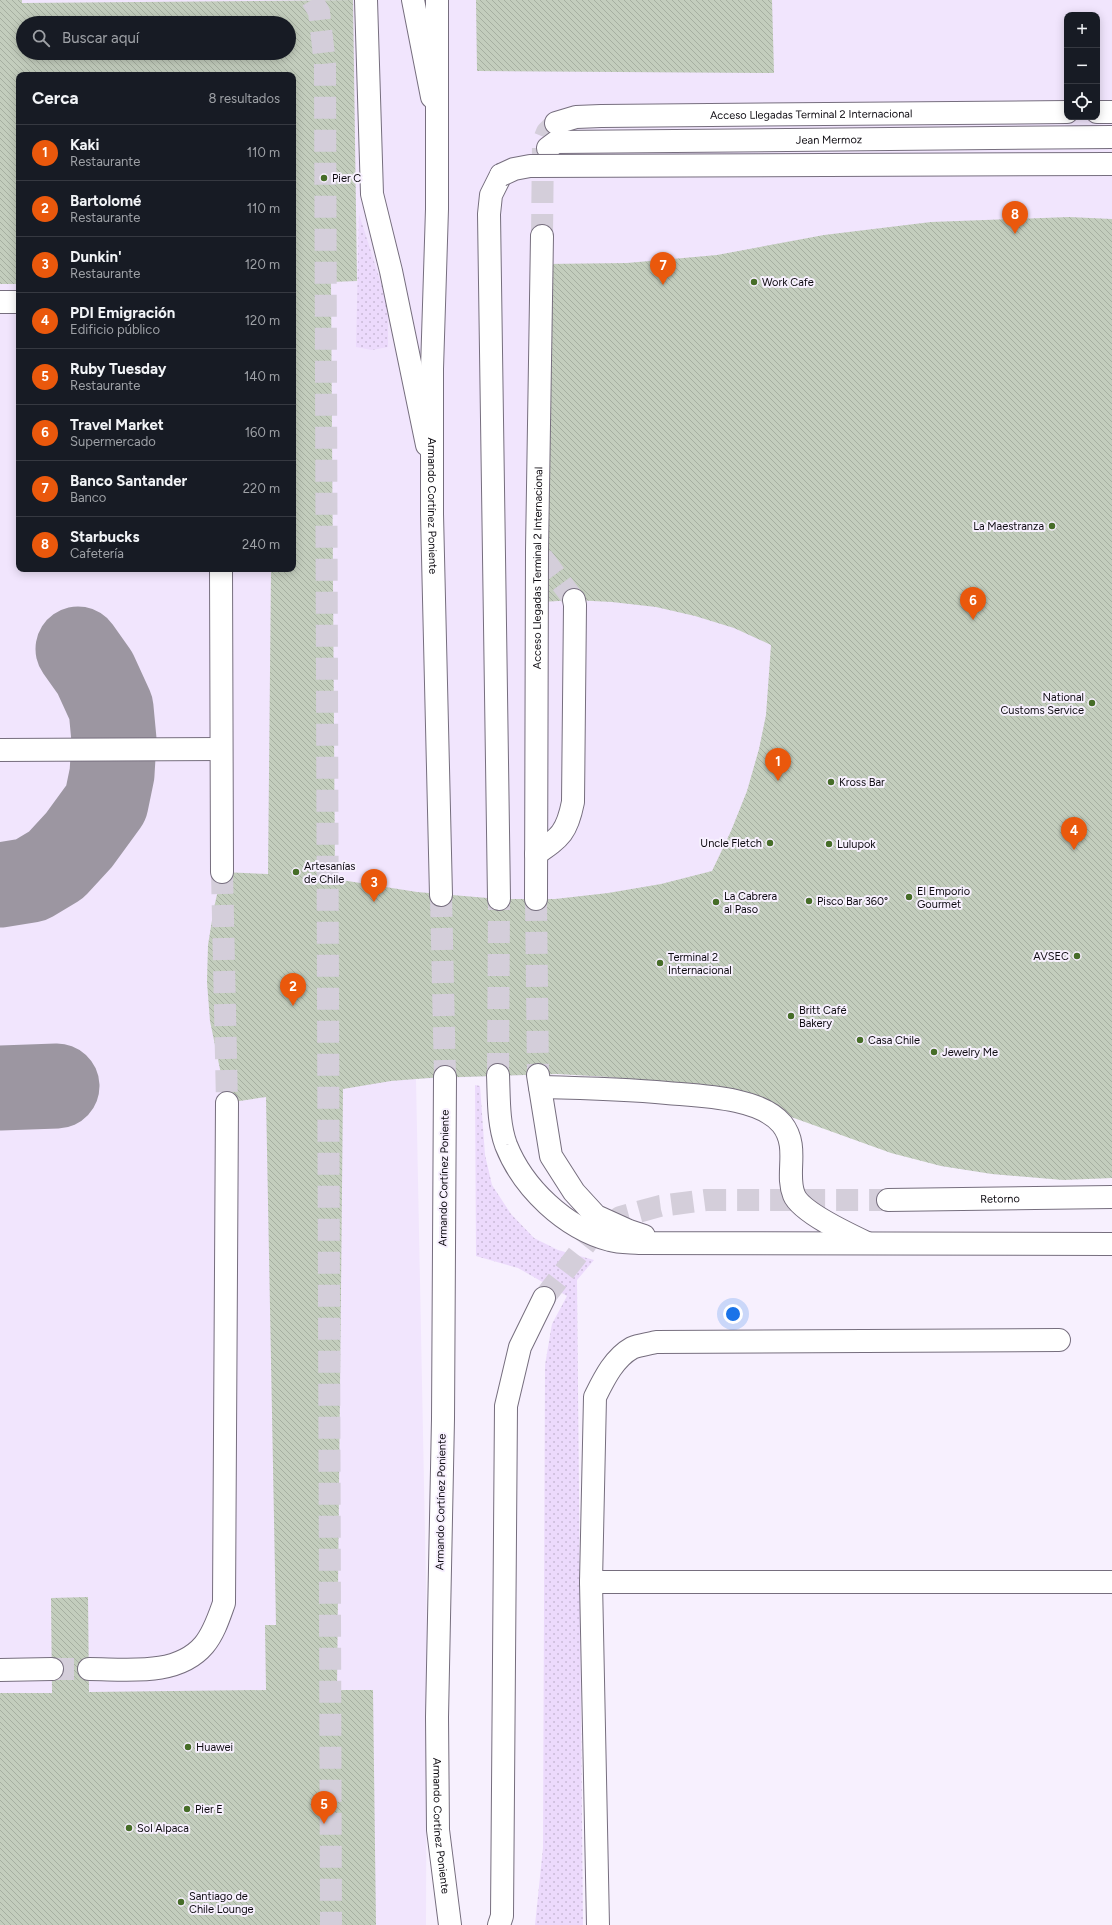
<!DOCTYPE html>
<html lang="es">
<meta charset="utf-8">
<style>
:root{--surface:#171b24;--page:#20242c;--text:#f1f3f6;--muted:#9ea1a6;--line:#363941;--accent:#ea580c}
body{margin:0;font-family:Figtree,sans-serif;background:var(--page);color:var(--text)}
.controls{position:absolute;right:12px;top:12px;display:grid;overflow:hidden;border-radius:8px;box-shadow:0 2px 10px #0003}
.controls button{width:36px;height:36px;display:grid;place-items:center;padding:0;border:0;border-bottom:1px solid var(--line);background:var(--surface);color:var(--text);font:20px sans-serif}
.you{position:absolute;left:733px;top:1314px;width:14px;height:14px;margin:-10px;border:3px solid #fff;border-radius:50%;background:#1a73e8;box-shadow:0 0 0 6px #1a73e833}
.badge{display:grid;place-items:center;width:26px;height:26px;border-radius:50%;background:var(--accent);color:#fff;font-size:13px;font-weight:700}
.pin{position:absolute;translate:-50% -33px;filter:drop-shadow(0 1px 2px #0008)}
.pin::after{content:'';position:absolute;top:21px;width:14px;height:12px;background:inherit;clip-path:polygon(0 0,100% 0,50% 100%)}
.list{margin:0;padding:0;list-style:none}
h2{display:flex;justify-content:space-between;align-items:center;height:52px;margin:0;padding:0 16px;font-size:17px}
h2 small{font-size:13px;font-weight:400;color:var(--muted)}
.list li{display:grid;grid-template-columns:26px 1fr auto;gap:12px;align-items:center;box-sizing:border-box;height:56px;padding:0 16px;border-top:1px solid var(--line)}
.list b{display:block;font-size:15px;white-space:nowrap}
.list p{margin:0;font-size:13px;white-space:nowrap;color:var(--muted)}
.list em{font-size:13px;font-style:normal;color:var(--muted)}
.icon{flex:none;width:22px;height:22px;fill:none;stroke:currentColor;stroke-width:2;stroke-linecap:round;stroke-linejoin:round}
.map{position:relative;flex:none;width:1112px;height:1925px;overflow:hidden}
.search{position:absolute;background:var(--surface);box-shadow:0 2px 10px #0003;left:16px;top:16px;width:280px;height:44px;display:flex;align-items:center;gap:10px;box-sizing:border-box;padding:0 14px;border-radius:22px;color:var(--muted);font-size:15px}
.panel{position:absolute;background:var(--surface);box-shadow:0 2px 10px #0003;left:16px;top:72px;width:280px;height:500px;border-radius:8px}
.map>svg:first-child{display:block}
.built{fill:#f1e5fd;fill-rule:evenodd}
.grass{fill:url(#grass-dots)}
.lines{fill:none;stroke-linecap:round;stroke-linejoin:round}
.taxiway{stroke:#9c96a1;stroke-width:85}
.building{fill:url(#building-back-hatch);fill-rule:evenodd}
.minor-tunnel{stroke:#d4ceda;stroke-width:22;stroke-dasharray:22 11;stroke-linecap:butt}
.highway-tunnel{stroke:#d4ceda;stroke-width:22;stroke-dasharray:22 11;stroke-linecap:butt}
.minor-casing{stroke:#766e7e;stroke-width:24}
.highway-casing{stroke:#766e7e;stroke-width:24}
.minor{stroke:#fff;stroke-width:22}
.highway{stroke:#fff;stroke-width:22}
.highway-bridge-casing{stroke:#766e7e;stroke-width:24;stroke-linecap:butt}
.highway-bridge{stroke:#fff;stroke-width:22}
.poi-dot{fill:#466d28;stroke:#f7f0fe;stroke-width:1.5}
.labels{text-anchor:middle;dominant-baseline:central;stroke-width:4;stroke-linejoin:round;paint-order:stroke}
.street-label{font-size:11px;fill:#0d0a10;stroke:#f7f0fe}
.poi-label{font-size:11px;fill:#0d0a10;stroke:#f7f0fe;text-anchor:start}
</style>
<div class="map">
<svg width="1112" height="1925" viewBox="0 0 1112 1925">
<defs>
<pattern id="grass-dots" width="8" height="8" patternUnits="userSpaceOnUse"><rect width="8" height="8" fill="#ecdafc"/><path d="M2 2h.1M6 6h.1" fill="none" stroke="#c9bad7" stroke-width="1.8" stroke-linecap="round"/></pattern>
<pattern id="building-back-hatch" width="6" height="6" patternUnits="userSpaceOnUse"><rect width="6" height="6" fill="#c3cdbd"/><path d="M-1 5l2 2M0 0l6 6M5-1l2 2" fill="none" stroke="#a6afa1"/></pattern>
</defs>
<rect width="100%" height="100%" fill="#f7f0fe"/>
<path class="built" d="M0,0h1112v1178l-49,2 -71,-6 -51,-8 -142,-47 -139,-36 -51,-6 -52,-3 -141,5 11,557 -1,289h-426zM1067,15h30v102h-30zM23,23h266v30h-266zM19,75h274v494h-274z"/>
<path class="grass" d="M359,214l25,79 4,22v32l-16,3 -16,-3z
M475,1085l5,1 5,69 7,30 19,29 23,24 24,12 36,10 -17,20 6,645h-48l8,-77 2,-483 7,-41 15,-28 -49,-28 -42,-12z"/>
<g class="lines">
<path class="taxiway" d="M0,885l31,-5 25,-15 23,-25 27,-37 6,-29 2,-34 -3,-32 -16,-35 -17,-24
M0,1088l57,-2"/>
</g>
<path class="building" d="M0,0h22v3l331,-3 4,281 -26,1 4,597 82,13 82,7h56l53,-6 53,-9 51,-13 19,-40 16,-40 12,-42 7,-34 5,-70 -37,-17 -39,-12 -39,-9 -44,-5 -38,-2 -32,2 3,-338 82,-1 90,-8 107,-20 107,-13 138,-5 43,2v959l-49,2 -71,-6 -51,-8 -50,-13 -136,-49 -95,-21 -51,-6 -52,-3 -128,4 -38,3 -48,8 -6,601h36l3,235h-376v-232h52l-1,-95 37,-1 1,95 177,-2 -1,-65h11l-10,-528 -39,6 -17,-82 -3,-39 1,-37 6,-37 8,-36 46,2 3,-305h22v-494h-274v209h-19zM23,23h266v30h-266z
M476,0h296l2,73 -297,-2z"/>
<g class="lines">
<path class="minor-tunnel" d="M312,0l7,12 6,52 6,1861
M542,557l32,43
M222,872l5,231
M52,1669h37"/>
<path class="highway-tunnel" d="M542,236l1,-94 4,-10 9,-9
M441,895l4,182
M536,899l2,176
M498,1075l1,-176
M544,1298l44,-57 32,-24 40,-11 46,-6h182"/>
<g class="minor-casing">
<g id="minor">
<path d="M366,0l6,194 19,77 36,174"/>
<path d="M413,0l19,97"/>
<path id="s1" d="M548,148l8,-6 556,-5"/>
<path d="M0,302h19"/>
<path d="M221,569l1,303"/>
<path d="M0,750l221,-1"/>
<path d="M536,854c25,-17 31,-22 37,-52l2,-197 -1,-5"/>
<path d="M540,1087c42,1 85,2 127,6 33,3 93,4 115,31 18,23 3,49 12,71 7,17 56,40 73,48"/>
<path d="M591,1582h521"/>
<path d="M89,1669c37,0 88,8 115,-24 10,-12 15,-28 20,-42l3,-500"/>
<path d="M0,1670l52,-1"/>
<path d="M598,1925l-7,-343 4,-185c9,-18 19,-39 37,-49 7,-3 17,-4 24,-6l403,-2"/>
</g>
</g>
<g class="highway-casing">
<g id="highway">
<path id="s2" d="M437,0v209l-5,160v145l9,381"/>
<path d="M1097,112h15"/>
<path id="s3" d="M556,123l20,-6 25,-1 466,-4"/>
<path d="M499,899l-10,-685 2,-19 10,-20"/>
<path id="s4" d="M536,899l1,-349 5,-314"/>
<path d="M498,1075c1,23 0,48 8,70 17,43 59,83 104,95 10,3 21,2 30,3l472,1"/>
<path d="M538,1075l13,81 23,36 22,24 33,15 15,5"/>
<path id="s5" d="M445,1077l-2,342 -6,298 1,113 12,95"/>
<path id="s6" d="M888,1200l224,-3"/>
<path d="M499,1925l3,-9 4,-510 14,-59 24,-49"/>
</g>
</g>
<use href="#minor" class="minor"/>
<use href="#highway" class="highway"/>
<g class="highway-bridge-casing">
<path id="highway-bridge" d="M501,175l13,-6 16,-3 582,-2"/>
</g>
<use href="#highway-bridge" class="highway-bridge"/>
</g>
<g class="poi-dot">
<circle cx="324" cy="178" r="4"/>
<circle cx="754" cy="282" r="4"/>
<circle cx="1052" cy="526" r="4"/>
<circle cx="1092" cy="703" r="4"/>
<circle cx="831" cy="782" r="4"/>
<circle cx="770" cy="843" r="4"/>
<circle cx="829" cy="844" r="4"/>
<circle cx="296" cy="872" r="4"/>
<circle cx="909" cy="897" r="4"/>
<circle cx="809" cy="901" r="4"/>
<circle cx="716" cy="902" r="4"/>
<circle cx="1077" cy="956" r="4"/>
<circle cx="660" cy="963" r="4"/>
<circle cx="791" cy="1016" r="4"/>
<circle cx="860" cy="1040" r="4"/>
<circle cx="934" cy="1052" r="4"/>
<circle cx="188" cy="1747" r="4"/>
<circle cx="187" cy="1809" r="4"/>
<circle cx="129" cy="1828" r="4"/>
<circle cx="181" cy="1902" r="4"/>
</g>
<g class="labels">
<g class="street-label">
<text stroke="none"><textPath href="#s3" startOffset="256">Acceso Llegadas Terminal 2 Internacional</textPath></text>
<text stroke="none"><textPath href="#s1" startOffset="283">Jean Mermoz</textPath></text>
<text stroke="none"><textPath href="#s2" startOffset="506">Armando Cortínez Poniente</textPath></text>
<text stroke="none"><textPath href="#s4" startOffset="331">Acceso Llegadas Terminal 2 Internacional</textPath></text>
<text transform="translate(444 1178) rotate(-89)">Armando Cortínez Poniente</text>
<text stroke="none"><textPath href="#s6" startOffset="112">Retorno</textPath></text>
<text transform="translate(441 1502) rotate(-89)">Armando Cortínez Poniente</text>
<text stroke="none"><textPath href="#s5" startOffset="749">Armando Cortínez Poniente</textPath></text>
</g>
<g class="poi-label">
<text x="332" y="178">Pier C</text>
<text x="762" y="282">Work Cafe</text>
<text x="1044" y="526" text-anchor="end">La Maestranza</text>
<text x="1084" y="697" text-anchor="end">National<tspan x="1084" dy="13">Customs Service</tspan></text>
<text x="839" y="782">Kross Bar</text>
<text x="762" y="843" text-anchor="end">Uncle Fletch</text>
<text x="837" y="844">Lulupok</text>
<text x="304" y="866">Artesanías<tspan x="304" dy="13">de Chile</tspan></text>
<text x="917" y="891">El Emporio<tspan x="917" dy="13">Gourmet</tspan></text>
<text x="724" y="896">La Cabrera<tspan x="724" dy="13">al Paso</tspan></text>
<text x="817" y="901">Pisco Bar 360°</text>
<text x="1069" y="956" text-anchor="end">AVSEC</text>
<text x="668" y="957">Terminal 2<tspan x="668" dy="13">Internacional</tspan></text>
<text x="799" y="1010">Britt Café<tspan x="799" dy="13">Bakery</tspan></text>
<text x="868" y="1040">Casa Chile</text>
<text x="942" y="1052">Jewelry Me</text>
<text x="196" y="1747">Huawei</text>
<text x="195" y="1809">Pier E</text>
<text x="137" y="1828">Sol Alpaca</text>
<text x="189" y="1896">Santiago de<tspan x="189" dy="13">Chile Lounge</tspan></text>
</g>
</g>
</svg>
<div class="controls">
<button>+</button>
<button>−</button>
<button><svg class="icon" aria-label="locate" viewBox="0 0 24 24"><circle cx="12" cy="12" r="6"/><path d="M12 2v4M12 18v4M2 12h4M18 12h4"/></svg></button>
</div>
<div class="you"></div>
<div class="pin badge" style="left:778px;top:781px">1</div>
<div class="pin badge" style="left:293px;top:1006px">2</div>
<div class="pin badge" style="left:374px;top:902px">3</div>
<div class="pin badge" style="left:1074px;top:850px">4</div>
<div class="pin badge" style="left:324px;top:1824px">5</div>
<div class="pin badge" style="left:973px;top:620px">6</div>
<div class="pin badge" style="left:663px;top:285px">7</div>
<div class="pin badge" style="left:1015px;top:234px">8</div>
<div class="search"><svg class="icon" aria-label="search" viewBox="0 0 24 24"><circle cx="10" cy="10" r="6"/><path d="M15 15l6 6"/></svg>Buscar aquí</div>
<section class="panel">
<h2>Cerca<small>8 resultados</small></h2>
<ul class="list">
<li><span class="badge">1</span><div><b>Kaki</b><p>Restaurante</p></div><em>110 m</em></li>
<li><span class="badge">2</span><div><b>Bartolomé</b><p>Restaurante</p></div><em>110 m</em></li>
<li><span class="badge">3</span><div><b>Dunkin'</b><p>Restaurante</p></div><em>120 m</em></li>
<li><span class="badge">4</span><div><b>PDI Emigración</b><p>Edificio público</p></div><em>120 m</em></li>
<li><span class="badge">5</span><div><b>Ruby Tuesday</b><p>Restaurante</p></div><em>140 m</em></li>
<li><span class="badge">6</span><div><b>Travel Market</b><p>Supermercado</p></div><em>160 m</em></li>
<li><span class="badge">7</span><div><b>Banco Santander</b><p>Banco</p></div><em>220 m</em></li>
<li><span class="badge">8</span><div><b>Starbucks</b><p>Cafetería</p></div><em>240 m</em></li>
</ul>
</section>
</div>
